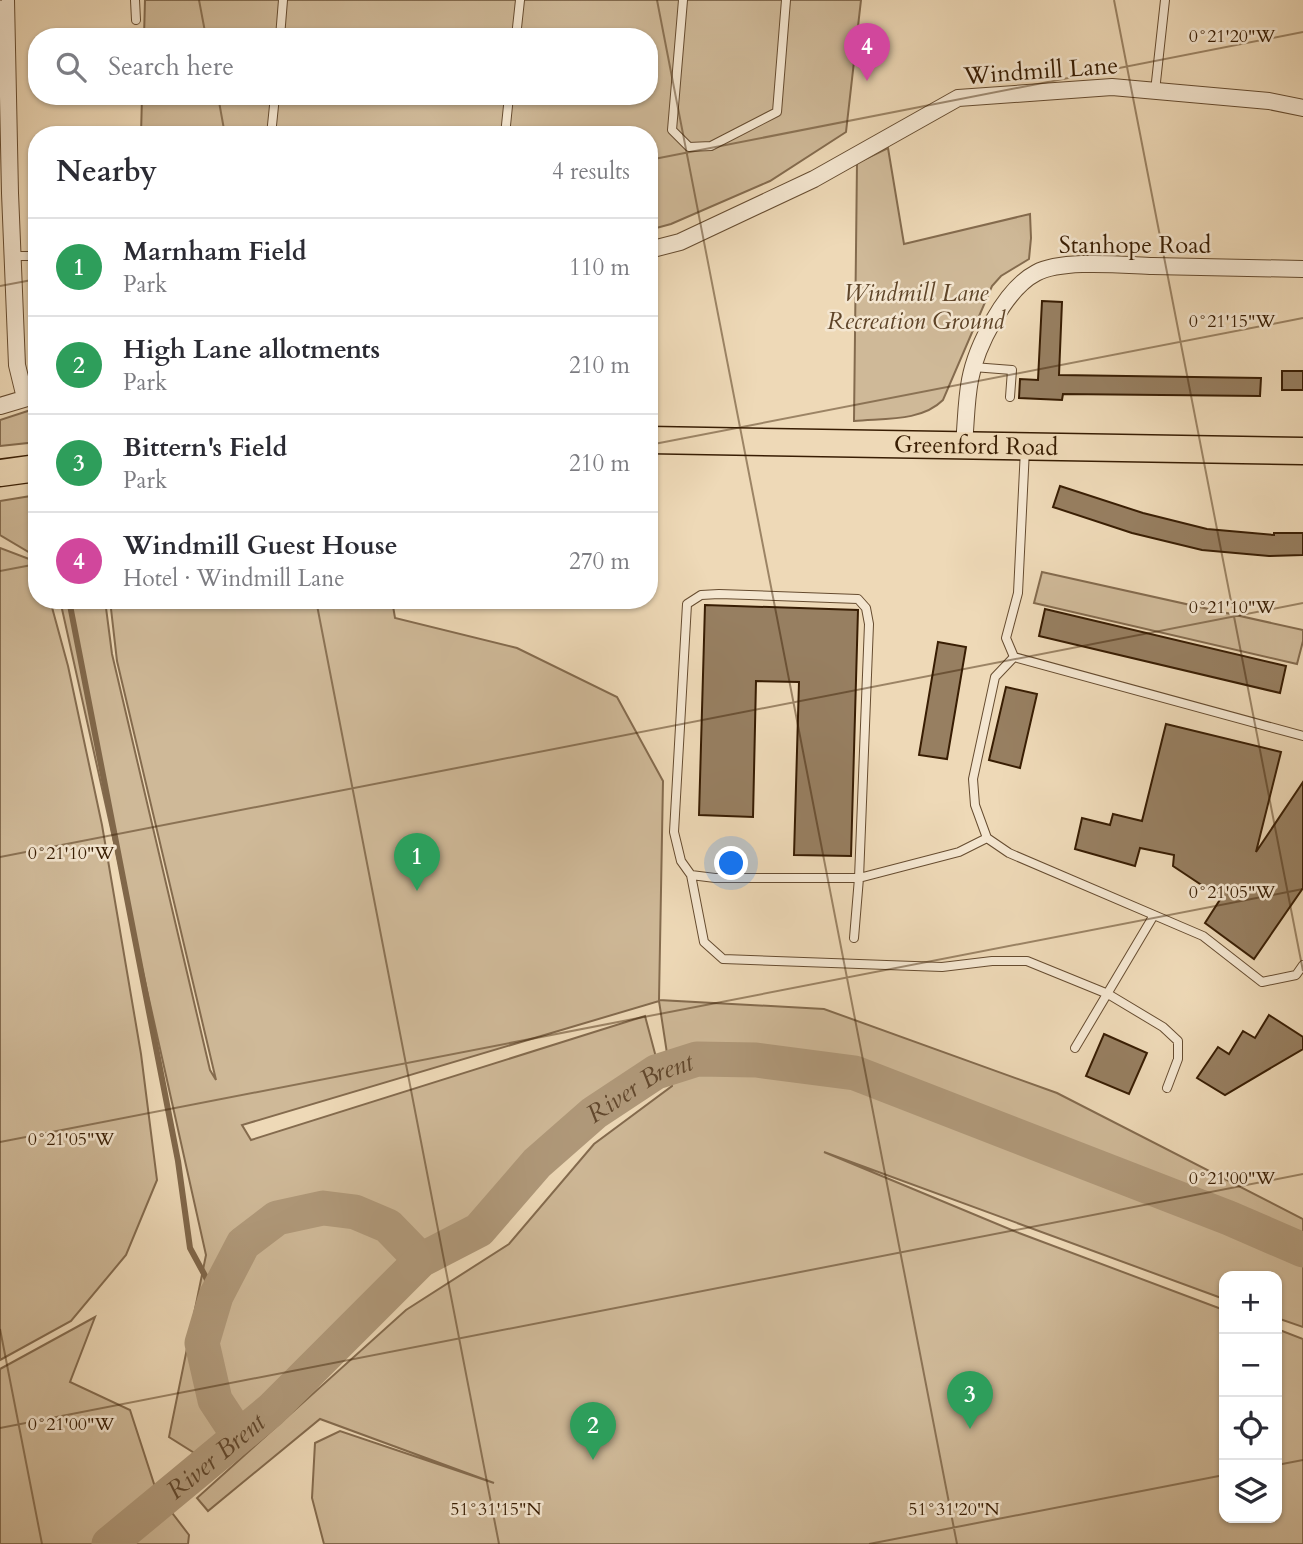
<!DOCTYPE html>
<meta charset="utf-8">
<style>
:root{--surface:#fff;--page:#f2f2f3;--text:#2b2b33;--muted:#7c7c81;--line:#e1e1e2;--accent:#8f2418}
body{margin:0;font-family:Cardo,serif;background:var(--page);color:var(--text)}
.controls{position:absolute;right:21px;bottom:21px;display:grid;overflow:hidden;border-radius:14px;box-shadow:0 2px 5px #0004}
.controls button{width:63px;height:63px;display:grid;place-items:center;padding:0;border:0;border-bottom:2px solid var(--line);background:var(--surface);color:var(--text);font:35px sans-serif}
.you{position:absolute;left:732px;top:864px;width:24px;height:24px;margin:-18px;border:5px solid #fff;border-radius:50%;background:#1a73e8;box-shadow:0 0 0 10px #1a73e833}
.badge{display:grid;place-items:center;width:46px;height:46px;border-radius:50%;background:var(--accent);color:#fff;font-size:23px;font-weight:700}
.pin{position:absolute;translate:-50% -58px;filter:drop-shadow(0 2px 4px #0008)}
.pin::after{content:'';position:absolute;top:37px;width:24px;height:21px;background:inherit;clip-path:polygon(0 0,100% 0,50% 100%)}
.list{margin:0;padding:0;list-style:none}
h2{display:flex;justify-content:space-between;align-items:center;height:91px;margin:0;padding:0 28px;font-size:30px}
h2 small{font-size:23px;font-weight:400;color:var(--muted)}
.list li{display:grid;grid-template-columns:46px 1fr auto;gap:21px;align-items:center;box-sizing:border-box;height:98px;padding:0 28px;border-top:2px solid var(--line)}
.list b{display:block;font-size:26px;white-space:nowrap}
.list p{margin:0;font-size:23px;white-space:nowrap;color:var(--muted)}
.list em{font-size:23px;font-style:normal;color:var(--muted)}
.icon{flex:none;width:38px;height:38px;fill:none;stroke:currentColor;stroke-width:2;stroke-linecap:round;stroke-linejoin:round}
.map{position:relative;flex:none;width:1303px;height:1544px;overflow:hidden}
.search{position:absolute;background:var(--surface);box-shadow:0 2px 5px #0004;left:28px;top:28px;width:630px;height:77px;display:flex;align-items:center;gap:18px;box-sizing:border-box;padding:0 24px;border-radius:28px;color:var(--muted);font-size:26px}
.panel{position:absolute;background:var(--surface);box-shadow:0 2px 5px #0004;left:28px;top:126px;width:630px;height:483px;border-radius:28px}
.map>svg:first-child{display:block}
.green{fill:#cfb998;stroke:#846b4e;stroke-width:2}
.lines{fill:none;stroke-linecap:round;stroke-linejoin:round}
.stream{stroke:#80674a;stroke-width:6}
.river{stroke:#b0997a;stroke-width:35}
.building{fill:#977f61;stroke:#381d03;stroke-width:2}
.service-casing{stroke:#664c30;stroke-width:10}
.minor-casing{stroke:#664c30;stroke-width:18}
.primary-casing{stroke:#381d03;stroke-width:29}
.service{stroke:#f4e6d0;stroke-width:8}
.minor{stroke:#f4e6d0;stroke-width:16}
.primary{stroke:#eed9b7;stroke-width:26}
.ticks{fill:none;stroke:#381d03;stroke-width:2;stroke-opacity:0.45}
.labels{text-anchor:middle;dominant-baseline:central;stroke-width:5;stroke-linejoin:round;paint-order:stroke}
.street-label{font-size:24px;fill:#381d03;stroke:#f4e6d0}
.park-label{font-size:24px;font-style:italic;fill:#5e4428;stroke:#f4e6d0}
.water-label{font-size:26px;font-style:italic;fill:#62482d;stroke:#f4e6d0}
.ticks-label{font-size:18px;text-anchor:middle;fill:#381d03;stroke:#f4e6d0;stroke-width:5;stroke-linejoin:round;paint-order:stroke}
</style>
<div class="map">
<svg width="1303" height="1544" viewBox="0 0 1303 1544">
<rect width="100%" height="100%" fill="#eed9b7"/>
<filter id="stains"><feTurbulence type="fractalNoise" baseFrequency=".00286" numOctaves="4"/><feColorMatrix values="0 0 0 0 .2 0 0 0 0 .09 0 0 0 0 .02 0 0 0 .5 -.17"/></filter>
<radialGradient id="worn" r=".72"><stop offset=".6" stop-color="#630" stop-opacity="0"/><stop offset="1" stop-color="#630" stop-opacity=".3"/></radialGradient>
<path class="green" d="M145,0h716l-15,132 -76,49 -99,43 -22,6v-95h-508l1,-39h507v-59h-505z
M888,148l16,96 126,-30 1,24 -2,21 -28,17 -9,10 -49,114c-22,22 -60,18 -89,21l3,-258z
M37,408v34l-37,4v-26z
M37,495v62l-37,-22v-34z
M0,548l37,14v38h13l18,66 34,159 39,229 16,126 -31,75 -55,66 -71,39z
M1042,572l261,58v11l-6,23 -263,-61z
M60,600h45l7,54 98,416 6,10 -99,-419 -7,-61h282l3,18 122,30 100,49 46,84 -4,219 165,9 233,84 246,126v108l-26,-9v-42h-53v23l-400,-147 195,81 205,77v208h53v-189l26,10v205h-979l-12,-46 3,-55 25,-12 154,52 -174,-64 -112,92 -11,-13 209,-188 103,-66 85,-100 78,-58 -13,-85 -417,124 9,15 394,-124 12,45 -100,70 -82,91v7l-54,31 -150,150 -34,18 -5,-7 -36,33 -27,-17 37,-182z
M95,1317l-25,65 60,28 27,83 32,42 -1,9h-188v-175z"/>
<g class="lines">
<path class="stream" d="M69,600l109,561 12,87 26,48"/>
<g class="river">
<path d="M238,1435l-23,-35 -13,-57 14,-47 27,-52 34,-26 46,-10 32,4 33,14 33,34"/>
<path id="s1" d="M109,1544l162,-134 150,-150 58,-30 58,-67 57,-50 62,-41 41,-13 59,1 99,13 374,145 74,32"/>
</g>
</g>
<path class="building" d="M1042,301l20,1 -3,73 202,3 -1,18 -197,-2 -1,6 -43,-2 1,-19 18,1z
M1282,371h21v19h-21z
M1060,486l83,27 64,16 67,6v-2h29v22l-34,1 -67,-6 -70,-17 -79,-26z
M705,605l153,5 -7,246 -57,-1 5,-173 -43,-1 -3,136 -54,-2z
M1045,609l241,57 -6,27 -241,-57z
M938,642l28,5 -19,112 -28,-4z
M1006,687l31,7 -17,74 -31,-8z
M1166,724l115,28 -25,100 47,-70v106l-49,71 -49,-36 16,-25 -48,-32 1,-11 -34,-7 -5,18 -60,-17 7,-31 28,7 3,-11 29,7z
M1269,1015l34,22v12l-78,46 -28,-17 21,-31 11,7 14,-23 12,7z
M1104,1034l43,19 -18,41 -43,-18z"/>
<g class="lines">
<g class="service-casing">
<path id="service" d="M135,0l1,20
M683,0l-11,130 17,17 22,-1 66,-34 9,-112
M280,37l3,-37
M516,37l4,-37
M1155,91l10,-91
M271,135l4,-39
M505,135l4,-39
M12,256h25
M973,367l39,3 -2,27
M1025,449l-7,144 -12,45 8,19 289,79
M1014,657l-19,20 -22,102 2,26 12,33 22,15 194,83 59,46 34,-7 7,-10
M691,875l13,67 19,17 219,8 50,-6h35l81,33 55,33 15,14v18l-11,29
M854,938l5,-60 10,-254 -3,-16 -8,-9 -139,-5 -18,1 -14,9 -13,228 7,29 10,14 24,3h144l100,-26 28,-14
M1075,1048l79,-133"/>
</g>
<g class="minor-casing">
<path id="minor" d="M6,0l4,193 7,172 8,33
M649,250l31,-8 134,-63 144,-81 154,-11 157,14 34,7
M0,406l37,-11
M964,444c2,-21 2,-43 6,-64 6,-33 35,-91 66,-107 26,-14 86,-8 117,-7 50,1 100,2 150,3"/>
</g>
<g class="primary-casing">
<g id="primary">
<path id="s2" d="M649,440l654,11"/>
<path d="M0,473l37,-5"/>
</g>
</g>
<use href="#service" class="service"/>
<use href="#minor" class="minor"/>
<use href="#primary" class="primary"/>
</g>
<path class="ticks" d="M0,0h2M199,0l7,37M657,0l300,1544M1114,0l189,971M218,96l7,39M649,160l654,-128M0,286l37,-7M649,445l654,-127M0,571l37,-7M316,600l183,944M0,857l1303,-254M0,1142l1303,-253M0,1329l42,215M0,1428l1303,-254M1277,1465l26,-5M869,1544l355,-69"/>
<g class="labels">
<g class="street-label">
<text transform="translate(1041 71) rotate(-4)">Windmill Lane</text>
<text x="1135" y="245">Stanhope Road</text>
<text stroke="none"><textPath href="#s2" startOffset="327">Greenford Road</textPath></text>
</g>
<g class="park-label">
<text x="916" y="293">Windmill Lane<tspan x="916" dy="28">Recreation Ground</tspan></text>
</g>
<g class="water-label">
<text stroke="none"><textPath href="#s1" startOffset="705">River Brent</textPath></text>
<text stroke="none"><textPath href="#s1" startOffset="138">River Brent</textPath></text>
</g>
</g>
<g class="ticks-label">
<text x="1232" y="42">0°21'20"W</text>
<text x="1232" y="327">0°21'15"W</text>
<text x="1232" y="613">0°21'10"W</text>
<text x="71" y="859">0°21'10"W</text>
<text x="1232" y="898">0°21'05"W</text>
<text x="71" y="1145">0°21'05"W</text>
<text x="1232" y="1184">0°21'00"W</text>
<text x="71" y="1430">0°21'00"W</text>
<text x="496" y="1515">51°31'15"N</text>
<text x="954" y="1515">51°31'20"N</text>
</g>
<rect width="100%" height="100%" filter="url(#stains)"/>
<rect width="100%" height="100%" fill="url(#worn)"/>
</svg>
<div class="controls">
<button>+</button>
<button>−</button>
<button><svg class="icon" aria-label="locate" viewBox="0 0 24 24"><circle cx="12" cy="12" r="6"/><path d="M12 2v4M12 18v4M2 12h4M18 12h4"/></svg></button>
<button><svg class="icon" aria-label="layers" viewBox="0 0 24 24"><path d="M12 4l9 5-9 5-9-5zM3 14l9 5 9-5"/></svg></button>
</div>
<div class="you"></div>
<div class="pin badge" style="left:417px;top:891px;background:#2e9e5b">1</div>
<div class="pin badge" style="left:593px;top:1460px;background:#2e9e5b">2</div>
<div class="pin badge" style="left:970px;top:1429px;background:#2e9e5b">3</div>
<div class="pin badge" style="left:867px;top:81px;background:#d1479c">4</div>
<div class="search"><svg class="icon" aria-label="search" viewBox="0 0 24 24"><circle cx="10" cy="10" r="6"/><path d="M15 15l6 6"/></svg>Search here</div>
<section class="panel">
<h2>Nearby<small>4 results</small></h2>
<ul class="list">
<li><span class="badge" style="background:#2e9e5b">1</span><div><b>Marnham Field</b><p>Park</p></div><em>110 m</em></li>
<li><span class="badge" style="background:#2e9e5b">2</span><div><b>High Lane allotments</b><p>Park</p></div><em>210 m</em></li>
<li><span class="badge" style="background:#2e9e5b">3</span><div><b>Bittern's Field</b><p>Park</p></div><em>210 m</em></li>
<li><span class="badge" style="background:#d1479c">4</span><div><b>Windmill Guest House</b><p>Hotel · Windmill Lane</p></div><em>270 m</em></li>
</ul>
</section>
</div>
